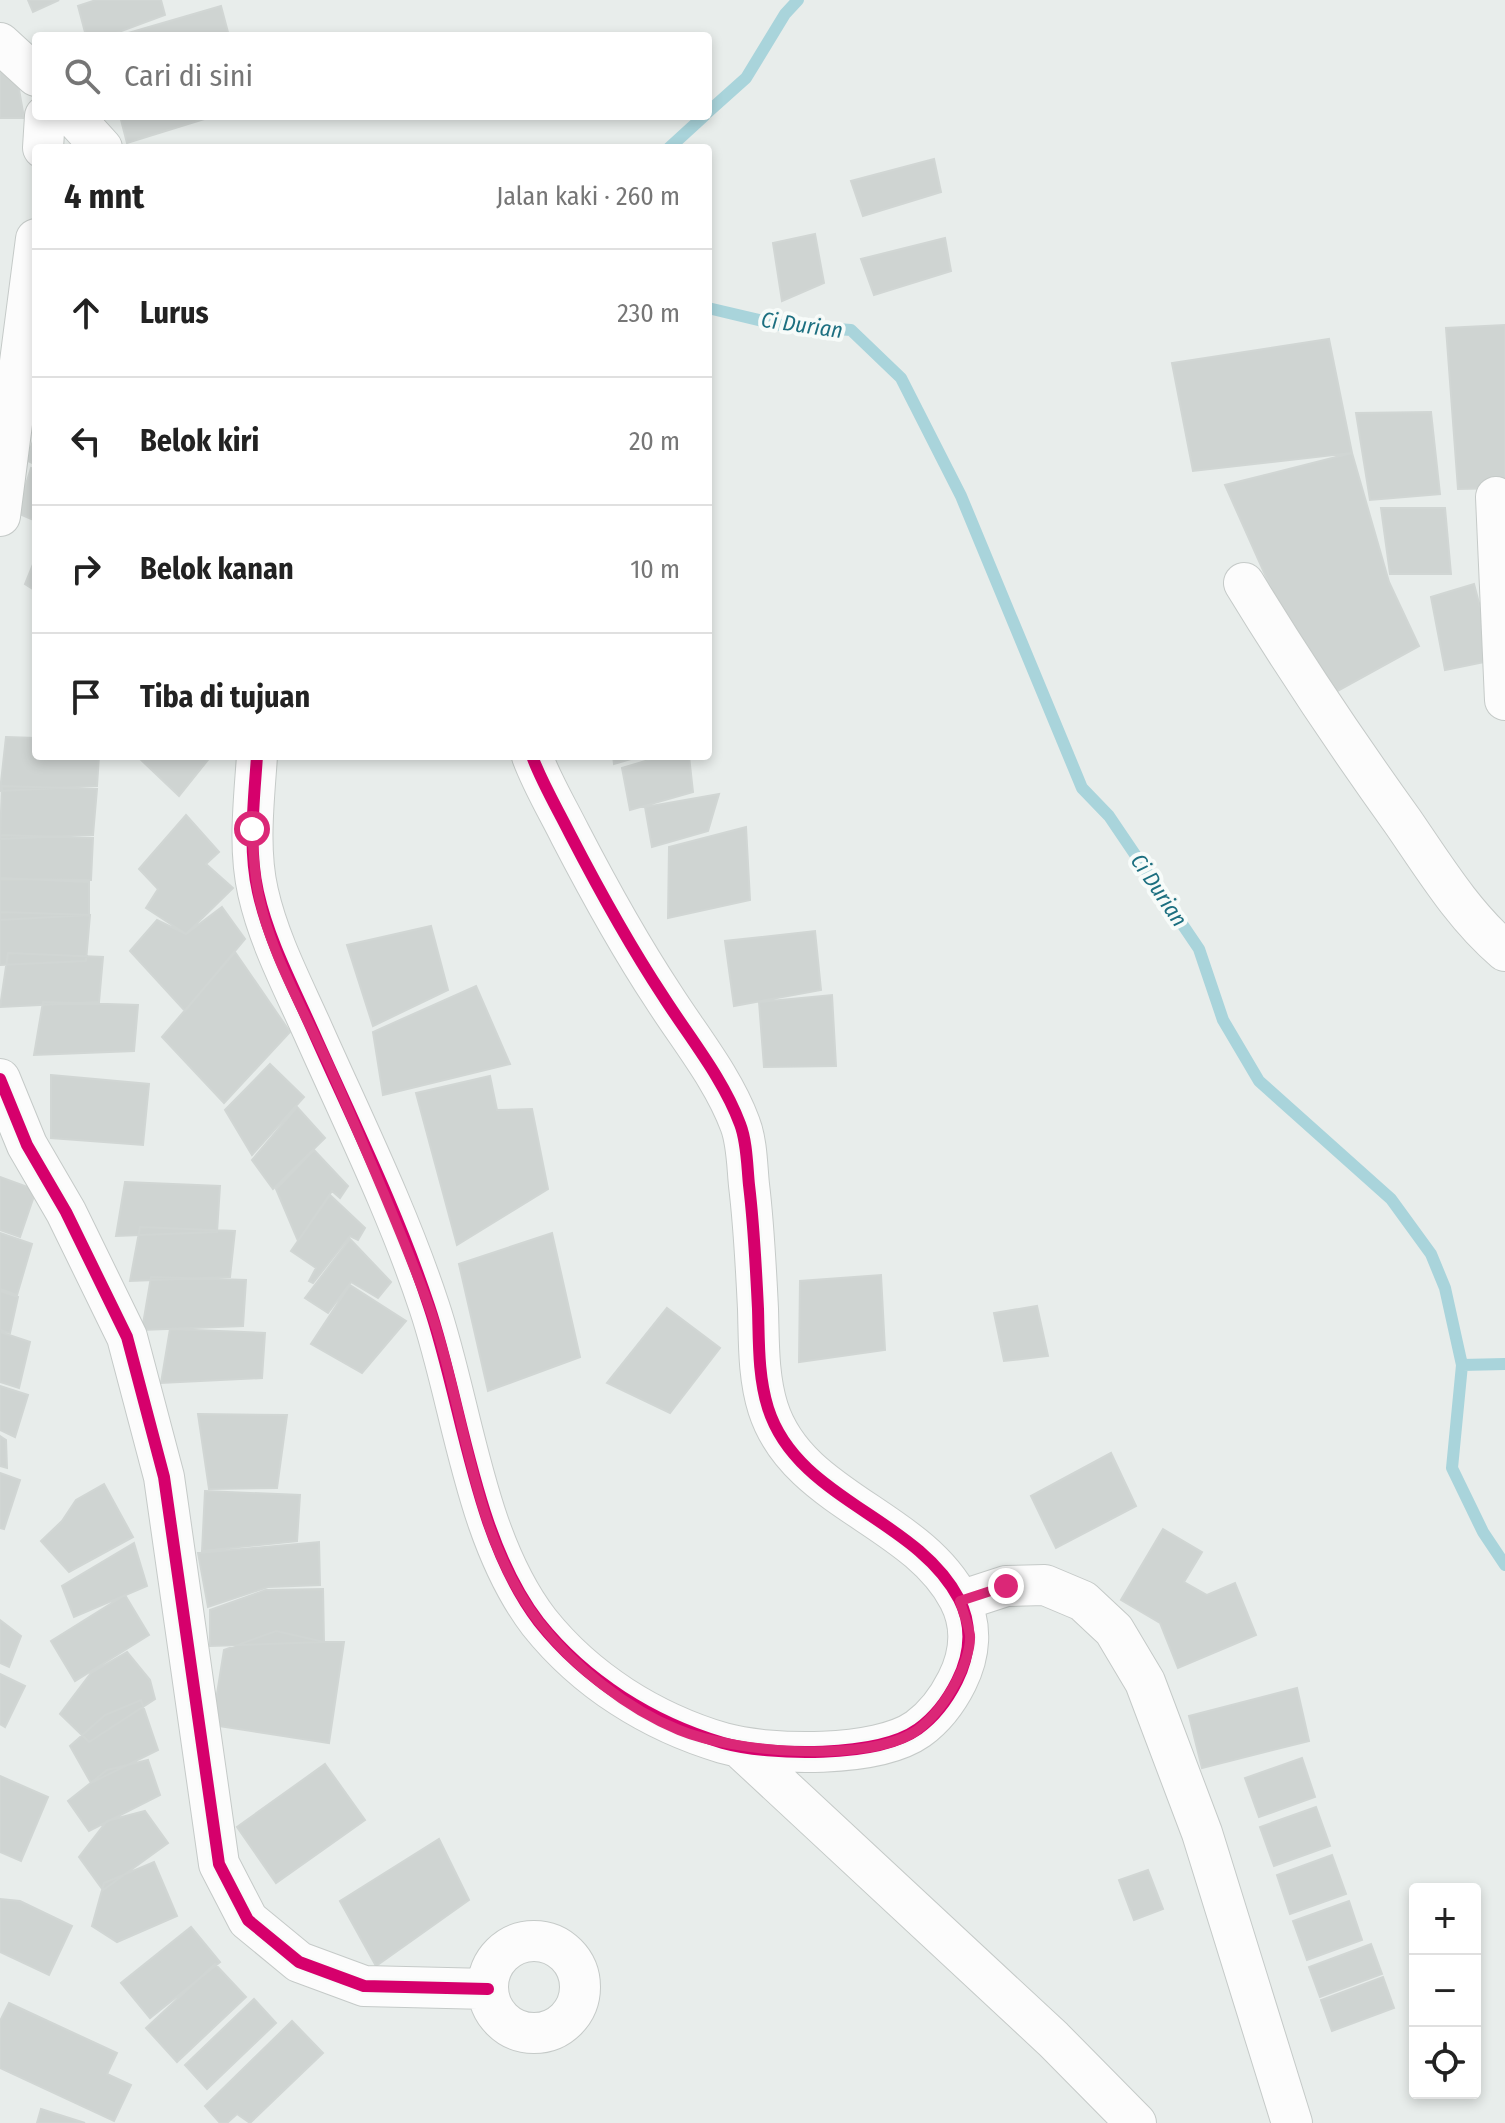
<!DOCTYPE html>
<html lang="id">
<meta charset="utf-8">
<style>
:root{--surface:#fff;--page:#f6f6f6;--text:#222;--muted:#767676;--line:#e0e0e0}
body{margin:0;font-family:"Fira Sans Condensed",sans-serif;background:var(--page);color:var(--text)}
.controls{position:absolute;right:24px;bottom:24px;display:grid;overflow:hidden;border-radius:8px;box-shadow:0 4px 12px #0003}
.controls button{width:72px;height:72px;display:grid;place-items:center;padding:0;border:0;border-bottom:2px solid var(--line);background:var(--surface);color:var(--text);font:40px sans-serif}
.stop{position:absolute;width:24px;height:24px;margin:-18px;border:6px solid #db2777;border-radius:50%;background:#fff}
.stop.end{background:#db2777;border-color:#fff;box-shadow:0 2px 8px #0008}
.list{margin:0;padding:0;list-style:none}
h2{display:flex;justify-content:space-between;align-items:center;height:104px;margin:0;padding:0 32px;font-size:34px}
h2 small{font-size:26px;font-weight:400;color:var(--muted)}
.list li{display:grid;grid-template-columns:52px 1fr auto;gap:24px;align-items:center;box-sizing:border-box;height:128px;padding:0 32px;border-top:2px solid var(--line)}
.list b{display:block;font-size:30px;white-space:nowrap}
.list em{font-size:26px;font-style:normal;color:var(--muted)}
.icon{flex:none;width:44px;height:44px;fill:none;stroke:currentColor;stroke-width:2;stroke-linecap:round;stroke-linejoin:round}
.map{position:relative;flex:none;width:1505px;height:2123px;overflow:hidden}
.search{position:absolute;background:var(--surface);box-shadow:0 4px 12px #0003;left:32px;top:32px;width:680px;height:88px;display:flex;align-items:center;gap:20px;box-sizing:border-box;padding:0 28px;border-radius:8px;color:var(--muted);font-size:30px}
.panel{position:absolute;background:var(--surface);box-shadow:0 4px 12px #0003;left:32px;top:144px;width:680px;height:616px;border-radius:8px}
.map>svg:first-child{display:block}
.lines{fill:none;stroke-linecap:round;stroke-linejoin:round}
.stream{stroke:#a9d4db;stroke-width:12}
.building{fill:#cfd4d2;stroke:#d1d6d4;stroke-width:2}
.minor-casing{stroke:#c5cac8;stroke-width:42}
.minor{stroke:#fcfcfc;stroke-width:40}
.cycleway-casing{stroke:#f7fbf9;stroke-width:17}
.cycleway{stroke:#d6006c;stroke-width:12}
.route{stroke:#db2777;stroke-width:10}
.labels{text-anchor:middle;dominant-baseline:central;stroke-width:8;stroke-linejoin:round;paint-order:stroke}
.water-label{font-size:22px;font-style:italic;fill:#1c6f80;stroke:#f7fbf9}
</style>
<div class="map">
<svg width="1505" height="2123" viewBox="0 0 1505 2123">
<rect width="100%" height="100%" fill="#e8edeb"/>
<g class="lines">
<path class="stream" d="M708,112l38,-34 39,-64 13,-14
M669,148l35,-32
M708,308l72,17 71,5 50,48 60,118 121,292 27,28 90,133 24,71 36,61 132,118 40,55 14,34 17,77 -10,103 31,64 22,33
M1462,1365l43,-1"/>
</g>
<path class="building" d="M28,0h31l-26,12z
M96,0h65l4,15 -57,21h-22l-8,-30z
M221,6l8,30h-111z
M0,70l16,2 8,46h-24z
M120,116h94l-87,27z
M934,159l7,33 -78,24 -12,-35z
M815,234l9,49 -42,18 -9,-58z
M945,238l6,33 -77,24 -13,-36z
M1505,325v163l-47,1 -12,-161z
M1329,339l23,114 -159,18 -21,-108z
M1431,412l9,82 -70,6 -14,-87z
M36,433v32l-10,-5z
M1352,453l37,129 30,64 -98,54 -96,-215z
M31,468l5,2v51l-19,-8z
M1381,508h64l6,66h-61z
M36,557v34l-11,-7z
M1474,584l20,76 -49,10 -14,-73z
M6,737l30,1v18h63l-2,30 -97,5z
M137,756h74l-32,40z
M613,756h28l-27,8z
M662,756h27l4,36 -63,18 -8,-42z
M2,786l95,3 -4,46 -93,4z
M719,794l-11,37 -56,16 -7,-40z
M186,815l33,37 -13,12 27,24 -47,46 -40,-26 12,-19 -19,-20z
M746,827l4,73 -82,18 1,-71z
M0,835l93,3 -2,42 -91,-1z
M0,878l89,4v33l-89,5z
M222,907l23,32 -60,72 -55,-60 27,-31 29,14z
M0,912l90,3 -4,46 -86,4z
M431,926l17,64 -75,36 -26,-81z
M815,931l6,59 -87,16 -9,-65z
M235,952l55,80 -66,71 -62,-66z
M8,953l95,4 -4,45 -99,5z
M476,986l34,78 -127,31 -10,-63z
M832,995l4,71 -72,1 -5,-65z
M43,1002l95,3 -4,46 -100,4z
M270,1064l34,33 -52,58 -27,-45z
M51,1075l98,9 -6,61 -92,-7z
M490,1076l7,34 35,-1 16,80 -91,56 -41,-152z
M297,1107l28,31 -52,51 -21,-29z
M314,1150l34,36 -8,12 -8,-7 -34,50 -22,-52z
M0,1177l36,13 -16,47 -20,-7z
M125,1182l95,4 -3,46 -101,4z
M330,1195l35,33 -7,12 -8,-4 -37,47 -4,-2 7,-13 -25,-17z
M140,1227l95,4 -5,46 -100,4z
M0,1233l32,11 -15,51 -17,-6z
M552,1233l28,124 -92,34 -29,-127z
M350,1239l41,43 -13,16 -27,-16 -23,31 -23,-15z
M881,1275l4,75 -86,12 1,-81z
M151,1277l95,3 -3,46 -101,4z
M350,1285l56,36 -44,52 -51,-29z
M0,1291l18,6 -8,36 -10,-3z
M1037,1306l11,50 -44,5 -10,-48z
M667,1308l53,40 -50,65 -63,-30z
M170,1329l95,4 -3,45 -101,5z
M0,1332l30,10 -11,46 -19,-6z
M0,1386l28,9 -13,42 -15,-7z
M198,1414l89,1 -10,73 -68,1z
M0,1436l6,4 1,28 -7,-2z
M1111,1453l25,53 -80,42 -25,-52z
M0,1473l20,7 -16,49 -4,-1z
M104,1484l29,53 -64,35 -28,-31 21,-20 14,-21z
M205,1491l95,4 -3,46 -95,10z
M1163,1529l39,23 -18,30 23,13 28,-12 21,52 -78,33 -18,-45 -39,-23z
M319,1542l1,43 -52,2 -60,20 -10,-54z
M134,1543l13,43 -73,31 -12,-31z
M323,1589l1,53 -114,4v-36l56,-20z
M125,1595l24,40 -74,46 -24,-40z
M0,1620l21,16 -12,31 -9,-4z
M276,1631l48,11h20l-15,101 -117,-18 12,-75z
M127,1652l23,28 5,19 -66,43 -29,-28 31,-41z
M0,1674l25,12 -20,41 -5,-3z
M1297,1688l12,53 -107,27 -13,-52z
M141,1700l17,50 -67,33 -21,-37 35,-31z
M1302,1758l13,39 -56,20 -14,-39z
M148,1760l12,35 -71,36 -21,-30 39,-31z
M325,1764l40,56 -89,63 -39,-56z
M0,1776l48,21 -27,64 -21,-9z
M1316,1807l14,39 -56,20 -14,-39z
M145,1811l23,32 -65,47 -24,-33 28,-36z
M439,1839l30,61 -93,66 -36,-65z
M1332,1855l14,39 -56,20 -13,-39z
M154,1862l23,54 -60,26 -25,-16 12,-43z
M1148,1870l15,39 -29,11 -15,-40z
M0,1899l20,2 52,25 -23,49 -49,-23z
M1349,1901l13,39 -55,20 -14,-39z
M191,1927l29,35 -70,56 -29,-35z
M1371,1944l11,30 -62,23 -11,-30z
M215,1964l31,33 -69,65 -31,-34z
M1383,1977l11,31 -62,23 -11,-31z
M254,1999l22,24 -69,66 -22,-24z
M9,2003l108,50 -10,21 24,11 -17,36 -114,-53v-47z
M292,2021l31,32 -73,70 -13,-9 -10,9h-7l-15,-17z
M41,2109l44,14h-48z"/>
<g class="lines">
<g class="minor-casing">
<path id="minor" d="M0,43l36,33
M73,116l29,32
M43,148l2,-32
M1496,497l9,203
M0,516l36,-277
M1244,583c50,82 103,161 159,239 31,45 60,93 102,129
M257,756c-3,45 -9,92 1,136 11,49 35,94 55,139 40,90 85,181 116,275 34,101 45,231 110,316 47,59 113,100 184,121 47,13 154,15 195,-14 18,-13 29,-28 39,-48 13,-26 16,-55 2,-82 -43,-82 -162,-99 -191,-191 -10,-32 -9,-66 -10,-99 -2,-41 -4,-83 -9,-124 -2,-20 -2,-43 -9,-61 -17,-46 -51,-87 -77,-128 -35,-53 -64,-106 -93,-162 -13,-26 -28,-51 -38,-78
M0,1079l27,66 39,67 61,125 37,140 55,387 29,56 51,42 65,24 124,3
M960,1601l46,-15 39,-1 38,16 31,29 31,52 57,151 90,290
M739,1747l314,292 83,84
M488 1987a46 46 0 1 1 92 0a46 46 0 1 1-92 0Z"/>
</g>
<use href="#minor" class="minor"/>
<g class="cycleway-casing">
<path id="cycleway" d="M257,756c-3,45 -9,92 1,136 11,49 35,94 55,139 40,90 85,181 116,275 34,101 45,231 110,316 47,59 113,100 184,121 47,13 154,15 195,-14 18,-13 29,-28 39,-48 13,-26 16,-55 2,-82 -43,-82 -162,-99 -191,-191 -10,-32 -9,-66 -10,-99 -2,-41 -4,-83 -9,-124 -2,-20 -2,-43 -9,-61 -17,-46 -51,-87 -77,-128 -35,-53 -64,-106 -93,-162 -13,-26 -28,-51 -38,-78
M0,1079l27,66 39,67 61,125 37,140 55,387 29,56 51,42 65,24 124,3"/>
</g>
<use href="#cycleway" class="cycleway"/>
</g>
<g class="lines">
<path class="route" d="M252,829c1,19 2,38 5,57 9,60 49,128 74,184 33,76 67,153 96,231 39,104 42,230 112,321 34,44 88,87 140,108 53,22 188,34 237,1 18,-13 30,-30 40,-49 7,-13 15,-33 14,-47 -2,-11 -7,-23 -10,-34l46,-15"/>
</g>
<g class="labels">
<g class="water-label">
<text transform="translate(802 325) rotate(8)">Ci Durian</text>
<text transform="translate(1159 890) rotate(56)">Ci Durian</text>
</g>
</g>
</svg>
<div class="controls">
<button>+</button>
<button>−</button>
<button><svg class="icon" aria-label="locate" viewBox="0 0 24 24"><circle cx="12" cy="12" r="6"/><path d="M12 2v4M12 18v4M2 12h4M18 12h4"/></svg></button>
</div>
<div class="stop" style="left:252px;top:829px"></div>
<div class="stop end" style="left:1006px;top:1586px"></div>
<div class="search"><svg class="icon" aria-label="search" viewBox="0 0 24 24"><circle cx="10" cy="10" r="6"/><path d="M15 15l6 6"/></svg>Cari di sini</div>
<section class="panel">
<h2>4 mnt<small>Jalan kaki · 260 m</small></h2>
<ul class="list">
<li><svg class="icon" aria-label="ahead" viewBox="0 0 24 24"><path d="M12 20V5M6 11l6-6 6 6"/></svg><div><b>Lurus</b></div><em>230 m</em></li>
<li><svg class="icon" aria-label="left" viewBox="0 0 24 24"><path d="M17 20v-9H6M10 6l-5 5 5 5"/></svg><div><b>Belok kiri</b></div><em>20 m</em></li>
<li><svg class="icon" aria-label="right" viewBox="0 0 24 24"><path d="M7 20v-9h11M14 6l5 5-5 5"/></svg><div><b>Belok kanan</b></div><em>10 m</em></li>
<li><svg class="icon" aria-label="arrive" viewBox="0 0 24 24"><path d="M6 21V4h12l-3 4 3 4H6"/></svg><div><b>Tiba di tujuan</b></div></li>
</ul>
</section>
</div>
